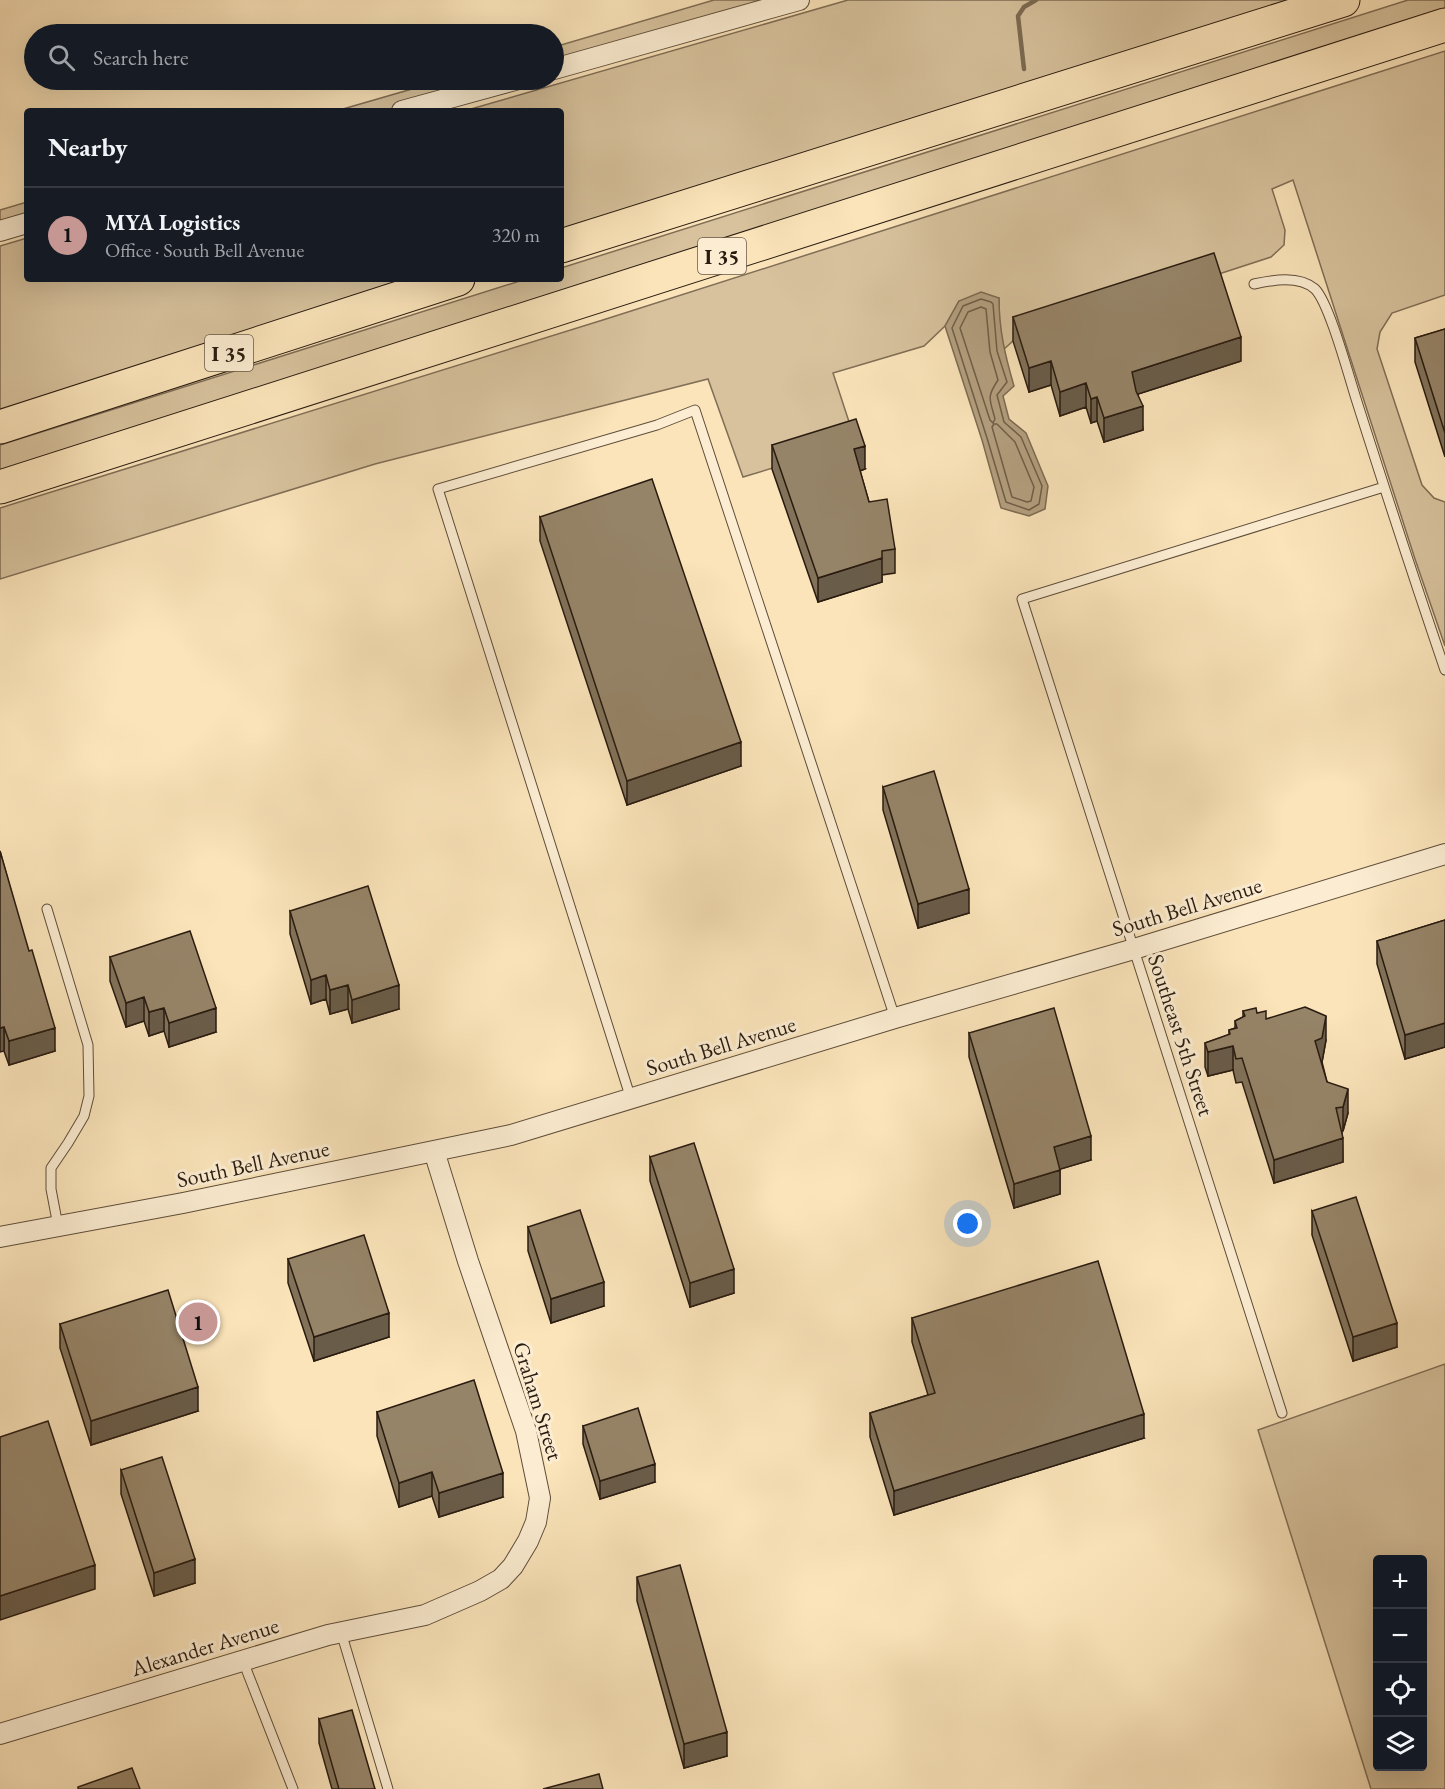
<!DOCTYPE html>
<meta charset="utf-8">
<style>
:root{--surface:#171b24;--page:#20242c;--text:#f1f3f6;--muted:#9ea1a6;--line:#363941;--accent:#c59692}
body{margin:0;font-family:"EB Garamond",serif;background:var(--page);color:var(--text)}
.controls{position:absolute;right:18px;bottom:18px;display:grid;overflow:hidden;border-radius:6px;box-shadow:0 6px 24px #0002}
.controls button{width:54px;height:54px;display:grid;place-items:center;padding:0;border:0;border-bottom:2px solid var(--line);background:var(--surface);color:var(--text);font:30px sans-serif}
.you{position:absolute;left:968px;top:1224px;width:21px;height:21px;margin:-15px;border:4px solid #fff;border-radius:50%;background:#1a73e8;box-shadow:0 0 0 9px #1a73e833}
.badge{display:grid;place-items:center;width:39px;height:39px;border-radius:50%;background:var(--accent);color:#111;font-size:20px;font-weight:700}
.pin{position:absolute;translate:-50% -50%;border:3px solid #fff;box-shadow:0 2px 6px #0006}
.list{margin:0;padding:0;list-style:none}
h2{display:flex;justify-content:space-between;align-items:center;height:78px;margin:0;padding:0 24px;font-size:26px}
h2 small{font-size:20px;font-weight:400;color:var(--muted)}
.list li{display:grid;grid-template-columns:39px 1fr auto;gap:18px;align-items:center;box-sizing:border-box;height:96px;padding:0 24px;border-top:2px solid var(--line)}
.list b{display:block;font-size:22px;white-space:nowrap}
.list p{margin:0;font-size:20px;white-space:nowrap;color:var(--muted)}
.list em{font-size:20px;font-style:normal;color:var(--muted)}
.icon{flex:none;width:33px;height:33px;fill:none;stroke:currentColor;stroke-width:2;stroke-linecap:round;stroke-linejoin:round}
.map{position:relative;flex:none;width:1445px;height:1789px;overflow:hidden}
.search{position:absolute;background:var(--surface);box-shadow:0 6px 24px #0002;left:24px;top:24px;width:540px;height:66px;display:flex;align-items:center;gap:15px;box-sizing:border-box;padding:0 21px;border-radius:33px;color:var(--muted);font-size:22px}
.panel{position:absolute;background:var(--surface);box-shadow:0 6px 24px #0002;left:24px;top:108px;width:540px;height:174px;border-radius:6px}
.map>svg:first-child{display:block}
.green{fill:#d7c29d;stroke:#806e56;stroke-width:1.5;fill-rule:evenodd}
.water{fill:#b4a080;stroke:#7c6b53;stroke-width:1.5}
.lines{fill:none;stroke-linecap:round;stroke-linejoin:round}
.shore{stroke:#6e5e48;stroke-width:1.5}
.stream{stroke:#7c6b53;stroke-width:4.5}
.lane-casing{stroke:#5e4d3a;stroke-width:11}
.street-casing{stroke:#5e4d3a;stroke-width:22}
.highway-casing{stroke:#291b10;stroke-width:35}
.lane{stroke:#fcedd2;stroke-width:9}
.street{stroke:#fcedd2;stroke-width:20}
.highway{stroke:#fbe4ba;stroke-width:33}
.wall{fill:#817259;stroke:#291b10;stroke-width:1.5}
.shaded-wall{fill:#695c49;stroke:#291b10;stroke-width:1.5}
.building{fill:#968468;stroke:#291b10;stroke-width:1.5}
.labels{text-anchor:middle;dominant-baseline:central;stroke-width:6;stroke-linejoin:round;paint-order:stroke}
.shield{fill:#fcedd2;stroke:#685a4a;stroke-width:1.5}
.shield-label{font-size:21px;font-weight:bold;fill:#291b10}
.street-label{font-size:22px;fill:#291b10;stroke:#fcedd2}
</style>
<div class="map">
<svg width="1445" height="1789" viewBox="0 0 1445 1789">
<rect width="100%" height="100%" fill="#fbe4ba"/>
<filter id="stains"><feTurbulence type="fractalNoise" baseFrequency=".00333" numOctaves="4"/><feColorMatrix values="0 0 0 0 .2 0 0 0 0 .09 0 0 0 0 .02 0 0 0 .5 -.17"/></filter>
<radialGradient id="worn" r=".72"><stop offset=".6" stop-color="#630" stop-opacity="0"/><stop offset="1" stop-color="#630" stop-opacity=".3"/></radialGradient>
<path class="green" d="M714,0h61l-221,64v-17z
M848,0h454l-741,234v-123h-97z
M1408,0h37v18l-1445,455v-28l526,-166h35v-11z
M1445,51v244l-53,18 -12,19 -3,17 45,136 12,13 11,4v144l-30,-87 -122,-379 -21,9 13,41 -1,15 -13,12 -258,84 -10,9 -4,-34v-18l-40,3 -14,25 -21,20 -91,27 23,70 -113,34 -35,-98 -333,85 -375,115v-71l606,-189z
M443,80h59l-109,31h-57z
M27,202v15l-27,8v-15z
M27,238v41h392l-419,133v-166z
M1445,1364v425h-74l-113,-359zM1378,1560h44v206h-44z"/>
<path class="water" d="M981,292l18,6c0,32 6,57 15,88l-11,10 6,23 17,14 22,53 -3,23 -16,7 -28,-8 -19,-68 -37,-114 14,-25z"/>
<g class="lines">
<path class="shore" d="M981,299l10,3 2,2 4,47 10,31 -10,13 7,27 17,15 21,49 -3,18 -10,6 -23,-8 -19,-64 -35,-110 11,-22z
M981,307l5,2 4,43 8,28c-12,18 -8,19 -3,39l-2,4 -3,-3 -30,-92 8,-16z
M994,424h3l18,18 19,45 -3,14 -4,1 -15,-5 -20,-70z"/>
<path class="stream" d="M1024,69l-6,-53 6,-9 12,-7"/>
<g class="lane-casing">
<path id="lane" d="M1254,284c19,-4 45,-9 61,5 15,15 35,92 43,116 28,88 57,177 87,265
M47,909l41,136 1,51 -5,20 -16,27 -17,25v21l7,37
M631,1099l-193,-610 219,-64 38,-15 200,608
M1282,1413l-260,-814 362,-112
M341,1632l47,157
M243,1661l50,128"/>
</g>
<g class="street-casing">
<path id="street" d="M554,69l245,-69
M402,111l113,-31
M0,231l27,-8
M0,1237l183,-34 328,-68 384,-117 239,-69 311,-95
M0,1734l328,-99 97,-20 55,-24 21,-12 12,-13 15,-25 8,-19 4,-24 -14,-67 -58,-170 -34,-110"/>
</g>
<g class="highway-casing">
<path id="highway" d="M561,246l782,-246
M0,427l458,-148
M0,487l1445,-462"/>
</g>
<use href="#lane" class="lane"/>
<use href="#street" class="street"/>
<use href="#highway" class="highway"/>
</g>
<path class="wall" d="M1013,317l228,44 -103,33 5,36 -39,12 -7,-21 -6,2 -5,-16 -26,9 -9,-31 -22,7 -16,-51z
M1445,329v128l-30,-95v-24z
M772,445l93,24 -5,2 9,31 26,47v24l-13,2v7l-64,20 -46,-133z
M540,517l201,249 -114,39 -87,-264z
M883,787l86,126 -51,15 -35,-118z
M0,851l55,200 -46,14 -5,-14z
M290,911l109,98 -47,14 -4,-14 -18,5 -4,-15 -15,5 -21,-70z
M1445,920v127l-40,12 -28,-95v-23z
M110,957l106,75 -47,15 -5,-16 -15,5 -5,-15 -18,6 -16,-46z
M1243,1011l14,2 9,6 60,21 -4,22 5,20 21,31 -5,18h-1l1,31 -69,21 -32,-101 -6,1 -3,-13 -25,6 -3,-9v-24l24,-8v-5l6,-2v-7l8,-4z
M969,1033l122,127 -31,9v25l-46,14 -45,-151z
M650,1157l84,136 -44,14 -40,-126z
M1312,1211l85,136 -44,14 -41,-126z
M528,1227l76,79 -53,17 -23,-72z
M288,1259l101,78 -75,24 -26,-78z
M912,1318l232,120 -250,77 -24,-78v-24l58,-18 -16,-53z
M60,1324l138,87 -107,34 -31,-97z
M377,1412l126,85 -64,20 -7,-21 -33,11 -22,-71z
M583,1426l72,56 -55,17 -17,-55z
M121,1470l74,113 -41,13 -33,-102z
M637,1577l90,179 -43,12 -47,-167z
M319,1719l56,70h-43l-13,-46z"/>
<path class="shaded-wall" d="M1241,337v24l-109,35v-24z
M1051,361v24l-22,7v-24z
M1086,383v24l-26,9v-24z
M1097,397v24l-6,2v-24z
M1143,406v24l-39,12v-24z
M865,446v23l-11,4v-24z
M882,558v24l-64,20v-24z
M741,742v24l-114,39v-24z
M969,889v24l-51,15v-24z
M326,975v24l-15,5v-24z
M348,985v24l-18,5v-24z
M399,985v24l-47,14v-23z
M144,997v24l-18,6v-24z
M164,1008v23l-15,5v-24z
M216,1008v24l-47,15v-24z
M1326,1016v24l-4,22 -7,3v-24z
M1445,1023v24l-40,12v-24z
M4,1027v24l-4,1v-24z
M55,1028v23l-46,14v-24z
M1233,1046v24l-25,6v-24z
M1348,1089v24l-5,18v-24z
M1091,1136v24l-37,11v-24z
M1343,1138v24l-69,21v-23z
M1060,1170v24l-46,14v-24z
M734,1269v24l-44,14v-24z
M604,1282v24l-53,17v-24z
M389,1313v24l-75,24v-24z
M1397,1323v24l-44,14v-24z
M198,1387v24l-107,34v-24z
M1144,1414v24l-250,77v-24z
M655,1464v18l-55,17v-18z
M432,1472v24l-33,11v-24z
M503,1473v24l-64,20v-24z
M195,1559v24l-41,13v-23z
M95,1565v24l-95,31v-24z
M727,1732v24l-43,12v-24z"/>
<path class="building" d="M1214,253l27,84 -109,35 4,19 7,15 -39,12 -7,-21 -6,2 -5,-16 -26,9 -9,-31 -22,7 -16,-51z
M1445,329v104l-30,-95z
M856,419l9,27 -11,3 15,53 18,-3 8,50 -13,2v7l-64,20 -46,-133z
M652,479l89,263 -114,39 -87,-264z
M934,771l35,118 -51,15 -35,-117z
M0,851l29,100 3,-1 23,78 -46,13 -5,-14 -4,1z
M368,886l31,99 -47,15 -4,-15 -18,5 -4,-15 -15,5 -21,-69z
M1445,920v103l-40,12 -28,-94z
M190,931l26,77 -47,15 -5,-15 -15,4 -5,-15 -18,6 -16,-46z
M1305,1007l21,9 -4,22 -7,3 12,41 21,7 -5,18 -7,1 7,30 -69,22 -32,-102 -6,1 -3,-13 -25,6 -3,-9 25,-9 -1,-4 8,-2 -2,-7 10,-5 -2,-5 13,-3 1,5 9,-2v8z
M1054,1008l37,128 -37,11 6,23 -46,14 -45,-151z
M694,1143l40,126 -44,14 -40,-126z
M1356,1197l41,126 -44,14 -41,-126z
M580,1210l24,72 -53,17 -23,-72z
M364,1235l25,78 -75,24 -26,-78z
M1098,1261l46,153 -250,77 -24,-78 65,-20 -23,-75z
M168,1290l30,97 -107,34 -31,-97z
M474,1380l29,93 -64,20 -7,-21 -33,11 -22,-71z
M638,1408l17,56 -55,17 -17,-55z
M48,1421l47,144 -95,31v-159z
M162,1457l33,102 -41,14 -33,-103z
M680,1565l47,167 -43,12 -47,-167z
M352,1710l23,79h-36l-20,-70z
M132,1768l8,21h-62v-2z
M599,1774l4,15h-60z"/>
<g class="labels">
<g class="shield">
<rect x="698" y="238" width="48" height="36" rx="4.5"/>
<rect x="205" y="335" width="48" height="36" rx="4.5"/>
</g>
<g class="shield-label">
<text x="722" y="256">I 35</text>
<text x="229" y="353">I 35</text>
</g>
<g class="street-label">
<text transform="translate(1187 907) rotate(-17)">South Bell Avenue</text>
<text transform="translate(1181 1035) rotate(72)">Southeast 5th Street</text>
<text transform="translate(721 1046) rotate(-17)">South Bell Avenue</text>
<text transform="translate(253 1164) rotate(-12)">South Bell Avenue</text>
<text transform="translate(538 1401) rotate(73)">Graham Street</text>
<text transform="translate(205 1647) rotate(-17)">Alexander Avenue</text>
</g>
</g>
<rect width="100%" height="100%" filter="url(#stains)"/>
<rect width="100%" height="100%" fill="url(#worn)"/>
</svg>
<div class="controls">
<button>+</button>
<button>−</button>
<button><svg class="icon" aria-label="locate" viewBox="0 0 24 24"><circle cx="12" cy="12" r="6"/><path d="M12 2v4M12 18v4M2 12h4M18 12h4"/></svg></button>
<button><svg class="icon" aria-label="layers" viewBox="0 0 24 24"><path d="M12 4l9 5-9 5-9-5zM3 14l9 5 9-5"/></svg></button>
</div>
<div class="you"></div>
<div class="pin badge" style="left:198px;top:1322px">1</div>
<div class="search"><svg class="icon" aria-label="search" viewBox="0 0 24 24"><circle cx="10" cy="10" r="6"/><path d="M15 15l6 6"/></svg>Search here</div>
<section class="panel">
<h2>Nearby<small></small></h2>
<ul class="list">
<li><span class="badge">1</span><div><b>MYA Logistics</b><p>Office · South Bell Avenue</p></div><em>320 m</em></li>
</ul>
</section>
</div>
